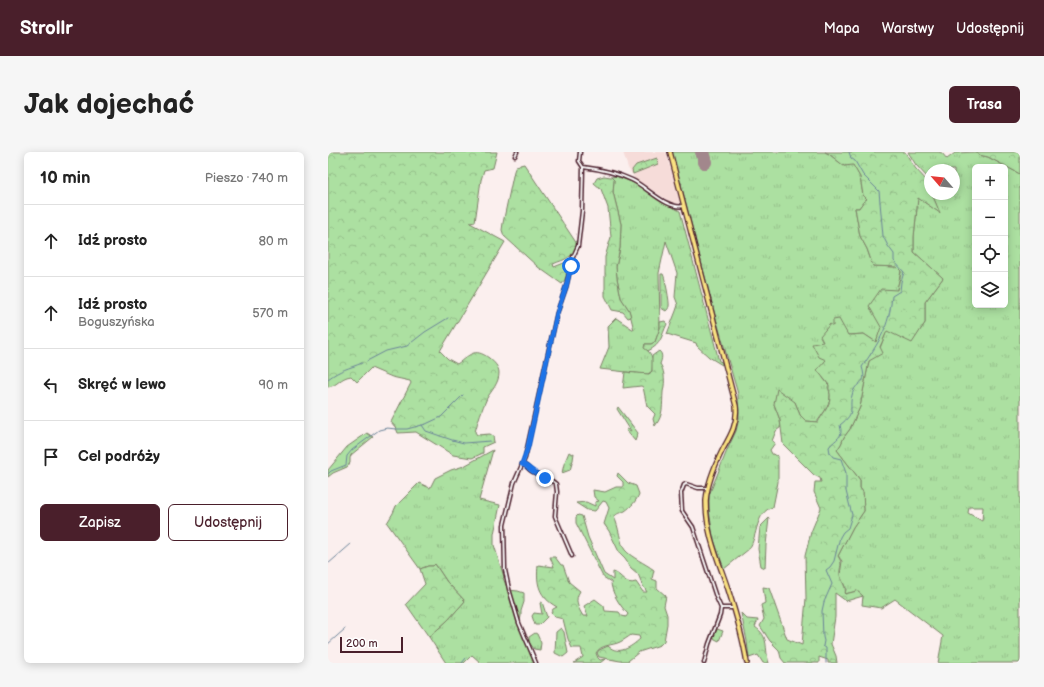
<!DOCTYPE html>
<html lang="pl">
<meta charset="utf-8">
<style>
:root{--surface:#fff;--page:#f6f6f6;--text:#222;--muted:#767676;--line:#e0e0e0;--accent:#4a1f2b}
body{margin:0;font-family:"Balsamiq Sans",sans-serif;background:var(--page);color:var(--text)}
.controls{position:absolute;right:12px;top:12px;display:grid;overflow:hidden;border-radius:6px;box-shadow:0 2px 10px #0003}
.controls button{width:36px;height:36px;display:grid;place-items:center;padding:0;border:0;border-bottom:1px solid var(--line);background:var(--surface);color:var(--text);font:20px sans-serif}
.compass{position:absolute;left:596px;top:12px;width:36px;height:36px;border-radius:50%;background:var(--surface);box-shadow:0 2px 10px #0003;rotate:298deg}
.scale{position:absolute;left:12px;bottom:10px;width:63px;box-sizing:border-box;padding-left:4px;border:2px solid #4a1f2b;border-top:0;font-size:11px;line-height:14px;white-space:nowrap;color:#4a1f2b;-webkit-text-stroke:3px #fff;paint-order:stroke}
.stop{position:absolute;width:12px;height:12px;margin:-9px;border:3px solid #1a73e8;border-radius:50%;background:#fff}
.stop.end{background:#1a73e8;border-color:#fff;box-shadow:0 1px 4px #0008}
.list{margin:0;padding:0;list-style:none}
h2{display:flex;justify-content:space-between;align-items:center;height:52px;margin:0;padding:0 16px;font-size:17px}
h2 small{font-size:13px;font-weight:400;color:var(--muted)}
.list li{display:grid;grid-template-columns:26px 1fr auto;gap:12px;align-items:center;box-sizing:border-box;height:72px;padding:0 16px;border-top:1px solid var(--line)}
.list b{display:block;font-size:15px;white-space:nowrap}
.list p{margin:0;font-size:13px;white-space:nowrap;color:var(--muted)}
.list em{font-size:13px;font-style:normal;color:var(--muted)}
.actions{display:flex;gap:8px;padding:12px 16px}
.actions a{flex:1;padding:9px 0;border:1px solid var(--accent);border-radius:6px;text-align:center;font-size:14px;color:var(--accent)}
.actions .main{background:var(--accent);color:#fff}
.icon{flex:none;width:22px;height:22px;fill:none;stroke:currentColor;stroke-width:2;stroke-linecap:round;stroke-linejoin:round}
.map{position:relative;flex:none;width:692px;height:511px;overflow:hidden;border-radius:6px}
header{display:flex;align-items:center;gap:24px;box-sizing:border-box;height:56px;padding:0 20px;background:var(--accent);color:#fff}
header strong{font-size:19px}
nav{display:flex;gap:22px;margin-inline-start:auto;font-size:14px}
.intro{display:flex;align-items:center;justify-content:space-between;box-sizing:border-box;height:96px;padding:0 24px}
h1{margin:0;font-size:28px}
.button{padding:10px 18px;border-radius:6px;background:var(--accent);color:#fff;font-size:14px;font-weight:700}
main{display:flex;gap:24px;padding:0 24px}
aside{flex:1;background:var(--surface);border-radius:6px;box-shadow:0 2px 10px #0003}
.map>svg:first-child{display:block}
.built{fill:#f6dcd9}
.grass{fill:url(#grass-tufts);stroke:#7b8066;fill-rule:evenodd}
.forest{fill:url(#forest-crowns);stroke:#7b8066}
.pitch{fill:#ace0a1;stroke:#7b8066}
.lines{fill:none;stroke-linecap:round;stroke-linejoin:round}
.stream{stroke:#6a8398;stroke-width:1}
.runway{stroke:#a2878c;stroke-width:14}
.minor-casing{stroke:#4a1f2b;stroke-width:5}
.trunk-casing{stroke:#4a1f2b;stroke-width:6}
.minor{stroke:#fff;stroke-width:2}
.trunk{stroke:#f9e181;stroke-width:3.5}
.route{stroke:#1a73e8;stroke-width:5}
</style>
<header>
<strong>Strollr</strong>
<nav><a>Mapa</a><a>Warstwy</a><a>Udostępnij</a></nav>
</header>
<div class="intro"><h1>Jak dojechać</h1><a class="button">Trasa</a></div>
<main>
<aside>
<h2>10 min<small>Pieszo · 740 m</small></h2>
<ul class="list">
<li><svg class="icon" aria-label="ahead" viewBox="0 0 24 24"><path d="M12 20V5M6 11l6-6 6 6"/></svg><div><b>Idź prosto</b></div><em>80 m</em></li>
<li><svg class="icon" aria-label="ahead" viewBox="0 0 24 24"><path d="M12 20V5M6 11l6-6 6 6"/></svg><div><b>Idź prosto</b><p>Boguszyńska</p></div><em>570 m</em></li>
<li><svg class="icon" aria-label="left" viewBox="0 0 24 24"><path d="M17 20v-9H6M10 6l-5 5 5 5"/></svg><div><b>Skręć w lewo</b></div><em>90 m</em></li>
<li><svg class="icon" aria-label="arrive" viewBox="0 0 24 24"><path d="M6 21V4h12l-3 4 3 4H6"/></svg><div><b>Cel podróży</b></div></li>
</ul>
<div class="actions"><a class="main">Zapisz</a><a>Udostępnij</a></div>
</aside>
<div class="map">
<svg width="692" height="511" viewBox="0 0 692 511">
<defs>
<pattern id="grass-tufts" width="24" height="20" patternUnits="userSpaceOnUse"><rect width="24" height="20" fill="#ace0a1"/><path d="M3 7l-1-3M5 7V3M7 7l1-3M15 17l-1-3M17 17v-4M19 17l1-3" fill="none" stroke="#96c08b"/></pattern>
<pattern id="forest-crowns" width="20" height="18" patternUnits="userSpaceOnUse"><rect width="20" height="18" fill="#ace0a1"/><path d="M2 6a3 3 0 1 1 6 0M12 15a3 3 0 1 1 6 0" fill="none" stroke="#96c08b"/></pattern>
</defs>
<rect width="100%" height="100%" fill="#fbefee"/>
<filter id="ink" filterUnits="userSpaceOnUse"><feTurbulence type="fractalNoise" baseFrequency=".025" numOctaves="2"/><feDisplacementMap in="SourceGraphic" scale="8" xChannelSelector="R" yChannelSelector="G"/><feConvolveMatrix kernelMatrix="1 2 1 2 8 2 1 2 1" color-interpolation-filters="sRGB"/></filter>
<g filter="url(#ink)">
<path class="built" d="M295,0h43l15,52 -9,-1 -37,-24 -7,-11z"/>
<path class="grass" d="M344,0h153l4,2 15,12 9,-2 7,13 3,18 4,4 -3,2 -5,7h-4l5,28 7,13 6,17 24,1 4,4 -4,19 -21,52 -12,-8 -16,1 -15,-9 -10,15 3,19 -3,18 6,7c-1,5 2,8 1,13 0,8 -9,18 -13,24l-11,-1 -6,-6 -5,-13 -21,2 6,16 1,7 -5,4 -4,10 3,2 -5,7 2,4 6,2v26l-5,25c-18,5 -15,29 -24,42l-25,20 -11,-32 -4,-27v-15l19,-47 8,-17 3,-13 -1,-24 -23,-79 -34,-130 1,-2h-2z
M580,0h30l4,1 5,6 8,-6 22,-1 2,3 9,2 32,17v489h-82l5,-27 -48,-37 -14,9 -19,-3 1,-9 -6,-5 -12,3 1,-5 -6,-14 2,-14 -4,-5 15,-29 11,-16 -1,-19 -3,-4v-8l-23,-30 4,-6 3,-7 6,-8 10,-22 9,-46 11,-13 7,-18 25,12 13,-19v-21l18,-24 -29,-26v-15l4,-39 21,14 -7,-18h22v-24h-24v16l-4,-8h2l-12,-13zM647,15h30v138h-30zM641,355h14l-1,14 -14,-8z
M289,24l22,9 26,18 15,8 39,150 3,1v3l-13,-8 -12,-11 -1,-3 -29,-9 9,-23 2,-6 -3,-8 2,-24 -11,-32 -7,32 1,55 -5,14 -4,2h-6v4c9,8 8,12 7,23l-4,3h-4l-44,-5 9,-22 -1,-21 8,-8 18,12 -5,-20 -8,-12 -4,-20 -1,-11 4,-19 1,-24 -8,-32 1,-12 -3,-3z
M39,281l6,4 -22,18 -1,3v5l-3,4 -14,6 -5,4v-7l19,-23z
M165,298l-14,50 21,5 -6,29v11l10,32 -1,1 5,12 10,1 6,2v9l-3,9v5l-2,10 15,37h-53l-9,-8 -8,8h-18l-17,-26 19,-17 17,-19 -18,-19 -12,-18 -2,2h-5l-8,3 -33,-46 6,-10 3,-7 23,-23 11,5 5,-10 16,-8 13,-4z
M441,366l-3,27 -1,23 -4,-2 -3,-17 2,-22z
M214,450l5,15 -8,8h-4l-3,-9 2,-3 8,1 -2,-11z
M233,476l3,4 4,21 -5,4 -8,-4 1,-21z
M207,481l2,1 4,9 -1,7 -6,-1 -5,-7v-5z"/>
<path class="forest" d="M0,0h169l-4,16 -9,2 -3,10 -6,42 -5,1 35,19 -65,109 8,8 9,5c13,-9 17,-17 32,-6 5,4 10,9 10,15 0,10 -7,17 -12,25 -5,11 -9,22 -12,34l2,3 13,-1 3,2 1,6 -11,5v6l-11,5 -19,-3 -37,-23 -18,1 -2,-5 -5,-6 20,-39 -1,-2 -18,-4 -21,-9 -14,14 -6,-6c-12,2 -12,9 -23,11z
M497,0h80c4,6 7,12 11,17 8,9 14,13 14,25h2l8,19 -22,-15 -4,39v15l29,26 -18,24v21l-13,20 -25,-12 -7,16 3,6 -14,8 -9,46 -10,22 -6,8 -3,7 -4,6 23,30v8l3,4 1,19 -11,16 -15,29c6,9 1,10 2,19 1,7 7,11 5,19l12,-3 6,5 -17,5 -11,-8v24l-4,27 5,12 1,7h-9v-3l-9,-3v6h-34l-4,-5 -2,-8 -9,-9 -10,-15 4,-7 -3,-14 4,-2 -2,-16 6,1 18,51 15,6 4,-47 -1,-42 6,-24 10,-24 -7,-16 1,-10h6l-1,-4 -6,-3 -31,-31 -3,-24 -6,-16 3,-15 18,13 5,13 6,6 12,1c3,-6 12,-16 12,-24 1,-5 -2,-8 -1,-13l-12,-15 9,-10 -7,-3 -7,-13 11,-2 -3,-6 10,-12 3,2v-6l6,-1 9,16 16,-1 12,8 5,-15 -12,-21 12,-17 16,1c1,-7 4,-13 4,-19l-4,-4 -24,-1 -6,-17 -7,-13 -5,-28h4l5,-7 3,-2 -4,-4 -3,-18 -7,-12 -9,1 -15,-12z
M649,0h43v22l-32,-17 -9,-2z
M329,6l1,6 -25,10 -1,-4 4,-5z
M196,12l53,80c-3,14 -12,15 -24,20l1,3 15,-6c-1,9 -2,17 -7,23l-24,-17 -34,-31 -2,-6 1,-7 11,-52 2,-5z
M276,24l7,1 3,3 -1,12 8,32 -1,24 -4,19 1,11 4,20 8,12 2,7 -3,1 -5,-6 -11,-2 -7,-14v-39l6,-20 -3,-29 -7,-19 -7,-6 3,-5z
M333,122h2c2,3 7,29 6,32 0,2 -2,4 -3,5l-5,-3z
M337,169l2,3c-6,12 -5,20 -19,27l-4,-3 1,-4h6l4,-2 5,-14v-6z
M331,199c4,3 3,8 1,13 4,5 5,16 4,22 0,2 -1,4 -1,6 -1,13 1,23 -8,34l-2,-7 2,-5 -8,-8 -4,-19 -2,-1 -18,2 2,-16 24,2 3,-3v-15z
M290,255l20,26 -3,8 -9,-11 1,-1 4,2 -14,-22z
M241,300l3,2 2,-1 -1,7 -3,10 -8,3 2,-9z
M290,321l10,10 8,3 3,8c-2,6 -8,13 -14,17 -5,2 -8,2 -11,6 5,9 6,27 11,33 7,8 20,13 29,20l-2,9 5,2v7l9,8 -2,10 3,9v9l-3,17 -4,4 -21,7 -11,9h-8l-21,-4 -2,-4 2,-3 9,-4c11,10 23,1 32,-7l-1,-3 -8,-1c-3,2 -7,5 -11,7 -8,4 -19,2 -24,11l2,5 2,2 5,-1 -5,4h-26l9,-6 -2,-9h-9l-4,-9 -5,-20 -8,-2 -4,-4 2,-4 4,-2c-18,-10 -21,-23 -19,-42l16,2 -4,-10h5l6,8h2l6,17 11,9c-6,9 -2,17 3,25h5l-4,-10 11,-7 9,7 1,5 14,1 3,4 4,1 2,-3c-8,-8 -17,-22 -17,-32l-8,-5 -27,-54v-6l2,-2 4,1 6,21 16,37 9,6v-8c9,2 12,14 23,10l7,10h4l-4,-6 -5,-12 -7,-6 -6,-9 -5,-5 -11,-23 -5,-7 5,-16 -3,-6 -3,-1 -8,10 -8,-1 -11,-7 10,-1 9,4v-4l4,-1 -5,-4 -1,-7 12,2 11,-5h7v-5l-6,-6z
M107,412l12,18 18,19 -17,19 -19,17 -23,-33 19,-20 -5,-15 8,-3h5z
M413,461l6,6 11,1 -3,7c15,10 9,21 14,36h-6l-5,-8 -9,3 -2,-17z"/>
<path class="pitch" d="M389,477l6,2 -4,10 -6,-3z"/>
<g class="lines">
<path class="stream" d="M39,209l19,-10 21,-5 18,-14 23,-14
M0,227c13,-10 20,-10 34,-16
M94,273l4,6 26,9 12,3 26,-2
M0,322l3,-3 15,-6 1,-9 5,-6 27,-20 8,-2 9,1h11l19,-5 15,-7 22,-22
M0,412l23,-20
M0,492l17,-15
M134,511l4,-5
M498,511v-15l-3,-2 1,-5 -1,-4 -1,-26 2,-9 8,-18 -6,-14 4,-3 4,-6 6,-24 3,-5 5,-4 4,-13 -6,-24v-18l-5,-14 -8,-2 -3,-4 -1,-6c7,-9 15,-9 11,-22 18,-14 7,-16 13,-33 4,-12 15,-6 9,-25 17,-25 27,-39 30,-71l8,-5 1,-9 3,-10 -10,-11v-7l-6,-8 -5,-10 -4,-45 -16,-16 -8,-14 -4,-3 -2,-6"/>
<path class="runway" d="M374,0l3,10"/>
<g class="minor-casing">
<path id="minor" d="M187,4l2,-4
M255,15c16,2 34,6 49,13 15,7 35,30 52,26
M194,312c5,2 5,3 8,6 8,6 19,7 26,14l1,8 -2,24 17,40
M380,336h-10l-12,-4 -2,1 -3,8 1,18 11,16 23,70 5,11h13
M208,511l-17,-40 -10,-34 -4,-19 -1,-45 10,-42 11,-25 32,-145 9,-26 7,-30 5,-11 4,-35 1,-44 -4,-6 1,-9
M376,511l5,-19 11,-29 1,-7"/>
</g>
<g class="trunk-casing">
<path id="trunk" d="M342,0l66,254c2,17 -5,29 -13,43 -8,16 -16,35 -17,52 0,33 12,58 22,88 8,25 15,49 19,74"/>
</g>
<use href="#minor" class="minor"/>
<use href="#trunk" class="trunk"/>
</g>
</g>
<g class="lines" filter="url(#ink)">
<path class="route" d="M217,326l-11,-6 -8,-6 -4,-2 6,-17 29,-134 9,-26 5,-21"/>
</g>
</svg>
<div class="controls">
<button>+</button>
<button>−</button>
<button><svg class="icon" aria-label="locate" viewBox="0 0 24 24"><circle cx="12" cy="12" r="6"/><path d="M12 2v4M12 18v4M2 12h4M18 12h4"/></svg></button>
<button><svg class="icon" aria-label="layers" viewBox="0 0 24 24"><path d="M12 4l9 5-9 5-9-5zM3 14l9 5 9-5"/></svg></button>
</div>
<svg class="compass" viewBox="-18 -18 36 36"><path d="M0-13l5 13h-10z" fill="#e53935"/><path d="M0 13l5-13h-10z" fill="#767676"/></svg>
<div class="scale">200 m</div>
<div class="stop" style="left:243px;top:114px"></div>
<div class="stop end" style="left:217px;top:326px"></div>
</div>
</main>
